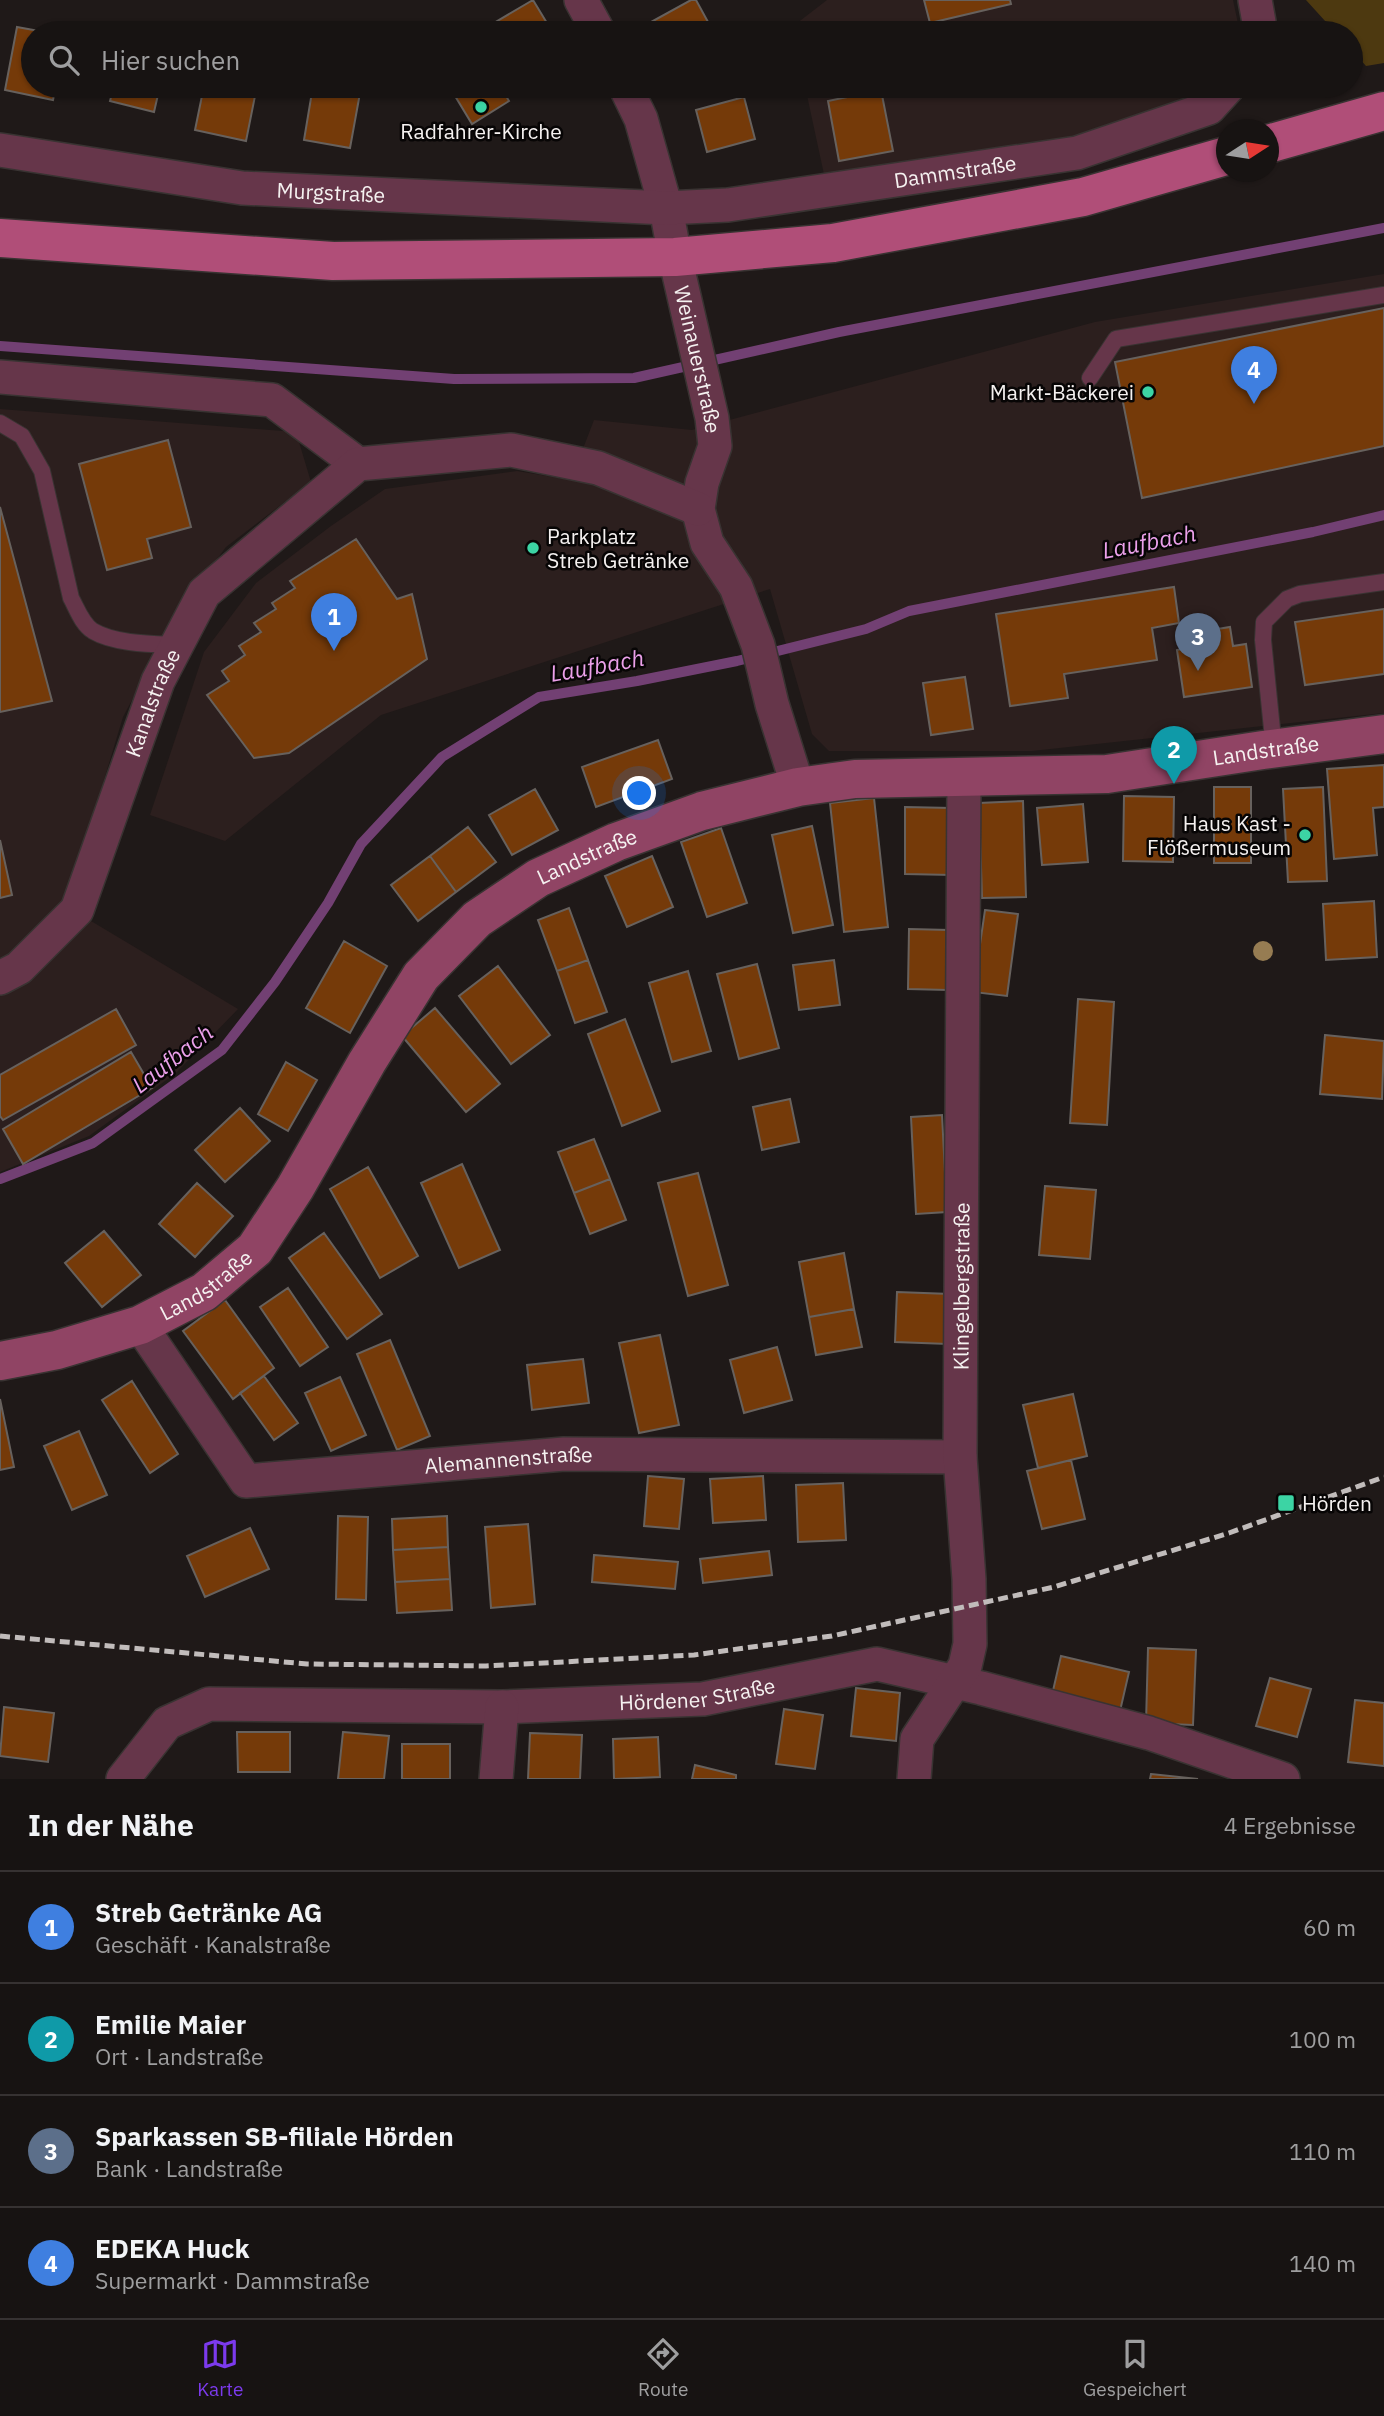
<!DOCTYPE html>
<html lang="de">
<meta charset="utf-8">
<style>
:root{--surface:#171312;--page:#201c1b;--text:#f1f3f6;--muted:#9e9e9f;--line:#363232;--accent:#7c3aed}
body{margin:0;font-family:"IBM Plex Sans",sans-serif;background:var(--page);color:var(--text)}
.compass{position:absolute;left:1216px;top:119px;width:63px;height:63px;border-radius:50%;background:var(--surface);box-shadow:0 2px 5px #0004;rotate:78deg}
.you{position:absolute;left:640px;top:794px;width:24px;height:24px;margin:-18px;border:5px solid #fff;border-radius:50%;background:#1a73e8;box-shadow:0 0 0 10px #1a73e833}
.badge{display:grid;place-items:center;width:46px;height:46px;border-radius:50%;background:var(--accent);color:#fff;font-size:23px;font-weight:700}
.pin{position:absolute;translate:-50% -58px;filter:drop-shadow(0 2px 4px #0008)}
.pin::after{content:'';position:absolute;top:37px;width:24px;height:21px;background:inherit;clip-path:polygon(0 0,100% 0,50% 100%)}
.list{margin:0;padding:0;list-style:none}
h2{display:flex;justify-content:space-between;align-items:center;height:91px;margin:0;padding:0 28px;font-size:30px}
h2 small{font-size:23px;font-weight:400;color:var(--muted)}
.list li{display:grid;grid-template-columns:46px 1fr auto;gap:21px;align-items:center;box-sizing:border-box;height:112px;padding:0 28px;border-top:2px solid var(--line)}
.list b{display:block;font-size:26px;white-space:nowrap}
.list p{margin:0;font-size:23px;white-space:nowrap;color:var(--muted)}
.list em{font-size:23px;font-style:normal;color:var(--muted)}
.icon{flex:none;width:38px;height:38px;fill:none;stroke:currentColor;stroke-width:2;stroke-linecap:round;stroke-linejoin:round}
.map{position:relative;flex:none;width:1384px;height:1779px;overflow:hidden}
.search{position:absolute;background:var(--surface);box-shadow:0 2px 5px #0004;left:21px;right:21px;top:21px;height:77px;display:flex;align-items:center;gap:18px;box-sizing:border-box;padding:0 24px;border-radius:38px;color:var(--muted);font-size:26px}
.sheet{height:539px;background:var(--surface)}
nav{display:flex;justify-content:space-around;align-items:center;box-sizing:border-box;height:98px;border-top:2px solid var(--line);background:var(--surface);font-size:19px;color:var(--muted)}
nav a{display:grid;justify-items:center;gap:4px}
nav .on{color:var(--accent)}
.map>svg:first-child{display:block}
.built{fill:#2c1f1e}
.green{fill:#4d3910}
.lines{fill:none;stroke-linecap:round;stroke-linejoin:round}
.stream{stroke:#724073;stroke-width:10}
.building{fill:#753a09;stroke:#67615d;stroke-width:2}
.lane-casing{stroke:#393332;stroke-width:18}
.street-casing{stroke:#393332;stroke-width:36}
.secondary-casing{stroke:#393332;stroke-width:41}
.primary-casing{stroke:#393332;stroke-width:41}
.lane{stroke:#66364a;stroke-width:16}
.street{stroke:#66364a;stroke-width:33}
.secondary{stroke:#904464;stroke-width:38}
.primary{stroke:#b04e78;stroke-width:38}
.rail{stroke:#c1bcbb;stroke-width:5;stroke-dasharray:10 5;stroke-linecap:butt}
.tree{fill:#967c52}
.poi-dot{fill:#3cd4a4;stroke:#070505;stroke-width:2.5}
.labels{text-anchor:middle;dominant-baseline:central;stroke-width:5;stroke-linejoin:round;paint-order:stroke}
.poi-label{font-size:21px;fill:#f5f1f0;stroke:#070505;text-anchor:end}
.street-label{font-size:21px;fill:#f5f1f0;stroke:#070505}
.water-label{font-size:23px;font-style:italic;fill:#eba0ea;stroke:#070505}
</style>
<div class="map">
<svg width="1384" height="1779" viewBox="0 0 1384 1779">
<rect width="100%" height="100%" fill="#1f1918"/>
<path class="built" d="M827,0h406l7,33h-446l-2,-6z
M805,86h408l-26,17 -110,37 -252,39z
M1384,274v439l-352,38h-203l-17,-17 -42,-145 -389,126 -156,126 -75,-26 54,-163 52,-69 75,-57 54,-37 132,-18 54,9 23,-60 98,10 403,-108z
M0,409l296,23 15,50 -85,65 -46,62 -57,108 -57,189 172,103 -62,64 -87,63 -89,36z"/>
<path class="green" d="M1306,0h78v63l-18,3 -15,-17v-16h-15z"/>
<g class="lines">
<path class="stream" d="M0,346l454,33 180,-1 205,-46 545,-104
M0,1179l93,-36 129,-93 53,-68 53,-79 33,-59 81,-87 97,-60 98,-16 100,-20 129,-32 43,-18 404,-79 71,-17"/>
</g>
<path class="building" d="M533,0l20,33h-69l-2,-3z
M691,0h5l18,33h-69l-3,-6z
M924,0h86l1,4 -81,19z
M17,27l33,6h-17v53h23l-3,14 -48,-10z
M114,86h46l-6,26 -44,-11z
M204,86h53l-11,55 -51,-11z
M313,86h30l-1,4 18,3 -10,55 -46,-8z
M449,86h51l9,15 -37,23z
M881,90l12,61 -54,10 -11,-60z
M744,97l11,42 -48,13 -11,-42z
M1384,308v138l-242,52 -27,-136z
M168,440l23,87 -44,12 5,19 -45,12 -28,-106z
M0,507l52,194 -52,11z
M356,539l41,60 15,-5 15,65 -138,94 -35,5 -47,-63 22,-14 -7,-10 23,-16 -6,-9 22,-14 -7,-9 22,-14 -4,-6 23,-15 -5,-7z
M1174,587l5,36 -27,5 5,32 -93,14 4,24 -58,8 -14,-92z
M1384,609v65l-79,11 -10,-63z
M1230,627l3,19 13,-2 6,43 -68,10 -7,-47 30,-5 -2,-14z
M965,677l8,52 -42,6 -8,-52z
M658,740l14,39 -76,28 -14,-40z
M1384,765v42l-11,1 4,47 -43,4 -7,-90z
M1214,787h37v76h-37z
M1323,787l4,94 -39,1 -5,-93z
M535,789l23,41 -46,25 -23,-40z
M1124,796l50,1 -1,65 -50,-1z
M874,798l14,129 -44,5 -14,-129z
M1023,801l3,96 -44,1 -3,-95z
M1083,804l5,58 -46,3 -5,-57z
M905,807l47,1v67l-47,-1z
M812,826l21,99 -40,8 -21,-98z
M468,827l28,35 -40,30 -26,-36z
M721,828l26,75 -40,14 -26,-75z
M0,840l12,55 -12,3z
M430,856l26,36 -38,29 -27,-36z
M652,856l21,51 -46,20 -22,-51z
M1374,901l3,56 -51,3 -3,-56z
M569,908l19,52 -31,11 -19,-51z
M985,910l33,4 -11,82 -34,-4z
M909,929l40,1 -1,60 -40,-1z
M344,941l43,25 -37,67 -44,-25z
M588,960l19,52 -32,11 -18,-52z
M834,960l6,45 -41,5 -6,-45z
M757,964l22,84 -40,11 -22,-85z
M498,966l52,69 -39,29 -52,-68z
M688,971l23,80 -39,11 -23,-79z
M1078,999l36,3 -7,123 -37,-2z
M435,1008l65,76 -34,28 -64,-76z
M116,1009l20,36 -133,75 -3,-4v-41z
M625,1019l35,92 -38,15 -34,-92z
M1325,1035l59,6 -2,58 -62,-5z
M131,1052l21,36 -129,76 -20,-35z
M286,1062l31,18 -29,51 -30,-17z
M790,1099l9,43 -37,8 -9,-43z
M240,1108l30,33 -45,41 -30,-32z
M942,1115l5,97 -31,2 -5,-97z
M594,1139l16,40 -36,14 -16,-41z
M462,1164l38,86 -41,18 -38,-85z
M368,1167l50,89 -38,22 -50,-89z
M698,1173l30,112 -40,11 -30,-113z
M610,1179l16,41 -36,14 -16,-41z
M197,1183l36,33 -38,41 -36,-33z
M1045,1186l51,4 -6,69 -51,-4z
M104,1231l37,44 -39,32 -37,-44z
M324,1233l58,81 -35,25 -58,-81z
M844,1253l10,56 -45,8 -10,-55z
M288,1288l40,59 -28,19 -40,-59z
M897,1292l53,2 -2,50 -53,-2z
M225,1300l49,68 -41,31 -50,-68z
M854,1309l8,38 -46,8 -7,-38z
M660,1335l19,90 -40,8 -20,-90z
M390,1340l40,96 -33,14 -40,-96z
M777,1347l15,53 -48,13 -14,-53z
M583,1359l6,44 -57,7 -5,-45z
M264,1376l34,47 -24,17 -34,-47z
M340,1377l26,58 -35,16 -26,-58z
M132,1381l46,73 -28,19 -48,-73z
M1073,1394l14,62 -49,12 -15,-63z
M0,1399l14,68 -14,3z
M79,1431l28,64 -35,15 -28,-64z
M1071,1460l14,59 -43,10 -15,-58z
M648,1476l36,3 -5,50 -35,-3z
M763,1476l3,44 -53,3 -3,-44z
M843,1483l3,57 -48,2 -2,-57z
M338,1516l30,1 -2,83 -30,-1z
M447,1516l1,31 -55,3 -1,-31z
M528,1524l7,80 -44,4 -6,-81z
M250,1528l19,41 -64,28 -18,-41z
M448,1547l2,32 -55,3 -2,-32z
M769,1551l3,24 -69,8 -3,-24z
M594,1555l84,7 -3,27 -83,-7z
M450,1579l2,31 -55,3 -2,-31z
M1148,1648l48,2 -3,75 -47,-2z
M1061,1656l68,16 -9,39 -68,-16z
M1270,1678l41,11 -14,48 -41,-11z
M856,1688l44,5 -4,48 -45,-5z
M1355,1700l29,3v63l-36,-4z
M4,1707l50,6 -6,49 -48,-6z
M784,1709l39,6 -8,54 -39,-5z
M237,1732h53v40h-52z
M343,1732l46,4 -5,43h-46z
M530,1733l52,2 -2,44h-52z
M658,1737l2,40 -46,2 -1,-40z
M402,1744h48v35h-48z
M695,1765l41,10v4h-44z
M1151,1774l47,5h-48z"/>
<g class="lines">
<g class="lane-casing">
<path id="lane" d="M1090,378l26,-39 268,-44
M0,423l22,13 20,35 29,127c6,11 11,26 22,33 22,13 59,13 84,14
M1274,749l-11,-109 1,-18 23,-23 13,-5 84,-12"/>
</g>
<g class="street-casing">
<g id="street">
<path d="M581,0l18,33"/>
<path d="M1255,0l4,22 -2,11"/>
<path id="s1" d="M625,86l16,33 25,89 9,49 37,161 3,28 -13,37 -4,26 9,34 29,44 22,58 14,59 26,83"/>
<path id="s2" d="M0,150l242,38 424,20 62,-3 349,-52 132,-45 20,-22"/>
<path d="M0,377l272,23 86,64"/>
<path id="s3" d="M0,978l19,-10 58,-58 81,-229 46,-88 154,-129 153,-14 87,18 100,41"/>
<path id="s4" d="M140,1325l106,156 318,-27 396,3"/>
<path id="s5" d="M123,1779l44,-56 42,-19 293,3 201,-8 174,-35 104,24 168,45 134,46"/>
<path d="M496,1779l6,-72"/>
<path id="s6" d="M914,1779l3,-40 48,-73 5,-22 -1,-65 -9,-122 4,-679"/>
</g>
</g>
<g class="secondary-casing">
<g id="secondary">
<path id="s7" d="M0,1361l57,-11 83,-25 64,-33 51,-43 40,-61 72,-126 54,-86 56,-57 61,-41 78,-36 86,-31 96,-24 57,-8 252,-5 156,-24 121,-16"/>
</g>
</g>
<g class="primary-casing">
<path id="primary" d="M1268,144l116,-33
M0,238l333,23 342,-4 158,-14 250,-46 143,-41"/>
</g>
<use href="#lane" class="lane"/>
<use href="#street" class="street"/>
<use href="#secondary" class="secondary"/>
<use href="#primary" class="primary"/>
<path class="rail" d="M0,1636l307,28 179,2 208,-11 138,-19 222,-49 175,-54 155,-56"/>
</g>
<circle class="tree" cx="1263" cy="951" r="10"/>
<g class="poi-dot">
<circle cx="481" cy="107" r="7"/>
<circle cx="1148" cy="392" r="7"/>
<circle cx="533" cy="548" r="7"/>
<circle cx="1305" cy="835" r="7"/>
<rect x="1277" y="1494" width="18" height="18" rx="3.5"/>
</g>
<g class="labels">
<g class="poi-label">
<text x="481" y="131" text-anchor="middle">Radfahrer-Kirche</text>
<text x="1134" y="392">Markt-Bäckerei</text>
<text x="547" y="536" text-anchor="start">Parkplatz<tspan x="547" dy="24">Streb Getränke</tspan></text>
<text x="1291" y="823">Haus Kast -<tspan x="1291" dy="24">Flößermuseum</tspan></text>
<text x="1302" y="1503" text-anchor="start">Hörden</text>
</g>
<g class="street-label">
<text stroke="none"><textPath href="#s2" startOffset="961">Dammstraße</textPath></text>
<text stroke="none"><textPath href="#s2" startOffset="334">Murgstraße</textPath></text>
<text stroke="none"><textPath href="#s1" startOffset="284">Weinauerstraße</textPath></text>
<text stroke="none"><textPath href="#s3" startOffset="324">Kanalstraße</textPath></text>
<text stroke="none"><textPath href="#s7" startOffset="1503">Landstraße</textPath></text>
<text stroke="none"><textPath href="#s7" startOffset="810">Landstraße</textPath></text>
<text stroke="none"><textPath href="#s7" startOffset="222">Landstraße</textPath></text>
<text stroke="none"><textPath href="#s6" startOffset="508">Klingelbergstraße</textPath></text>
<text stroke="none"><textPath href="#s4" startOffset="452">Alemannenstraße</textPath></text>
<text stroke="none"><textPath href="#s5" startOffset="606">Hördener Straße</textPath></text>
</g>
<g class="water-label">
<text transform="translate(1149 541) rotate(-11)">Laufbach</text>
<text transform="translate(597 665) rotate(-10)">Laufbach</text>
<text transform="translate(172 1058) rotate(-38)">Laufbach</text>
</g>
</g>
</svg>
<svg class="compass" viewBox="-18 -18 36 36"><path d="M0-13l5 13h-10z" fill="#e53935"/><path d="M0 13l5-13h-10z" fill="#9e9e9f"/></svg>
<div class="you"></div>
<div class="pin badge" style="left:334px;top:651px;background:#3f7fe0">1</div>
<div class="pin badge" style="left:1174px;top:784px;background:#0f9aa8">2</div>
<div class="pin badge" style="left:1198px;top:671px;background:#5c6f8a">3</div>
<div class="pin badge" style="left:1254px;top:404px;background:#3f7fe0">4</div>
<div class="search"><svg class="icon" aria-label="search" viewBox="0 0 24 24"><circle cx="10" cy="10" r="6"/><path d="M15 15l6 6"/></svg>Hier suchen</div>
</div>
<section class="sheet">
<h2>In der Nähe<small>4 Ergebnisse</small></h2>
<ul class="list">
<li><span class="badge" style="background:#3f7fe0">1</span><div><b>Streb Getränke AG</b><p>Geschäft · Kanalstraße</p></div><em>60 m</em></li>
<li><span class="badge" style="background:#0f9aa8">2</span><div><b>Emilie Maier</b><p>Ort · Landstraße</p></div><em>100 m</em></li>
<li><span class="badge" style="background:#5c6f8a">3</span><div><b>Sparkassen SB-filiale Hörden</b><p>Bank · Landstraße</p></div><em>110 m</em></li>
<li><span class="badge" style="background:#3f7fe0">4</span><div><b>EDEKA Huck</b><p>Supermarkt · Dammstraße</p></div><em>140 m</em></li>
</ul>
</section>
<nav>
<a class="on"><svg class="icon" aria-label="map" viewBox="0 0 24 24"><path d="M3 6l6-2 6 2 6-2v14l-6 2-6-2-6 2zM9 4v14M15 6v14"/></svg>Karte</a>
<a><svg class="icon" aria-label="directions" viewBox="0 0 24 24"><path d="M12 3l9 9-9 9-9-9zM9 14v-3h6M13 9l2 2-2 2"/></svg>Route</a>
<a><svg class="icon" aria-label="saved" viewBox="0 0 24 24"><path d="M7 4h10v16l-5-4-5 4z"/></svg>Gespeichert</a>
</nav>
